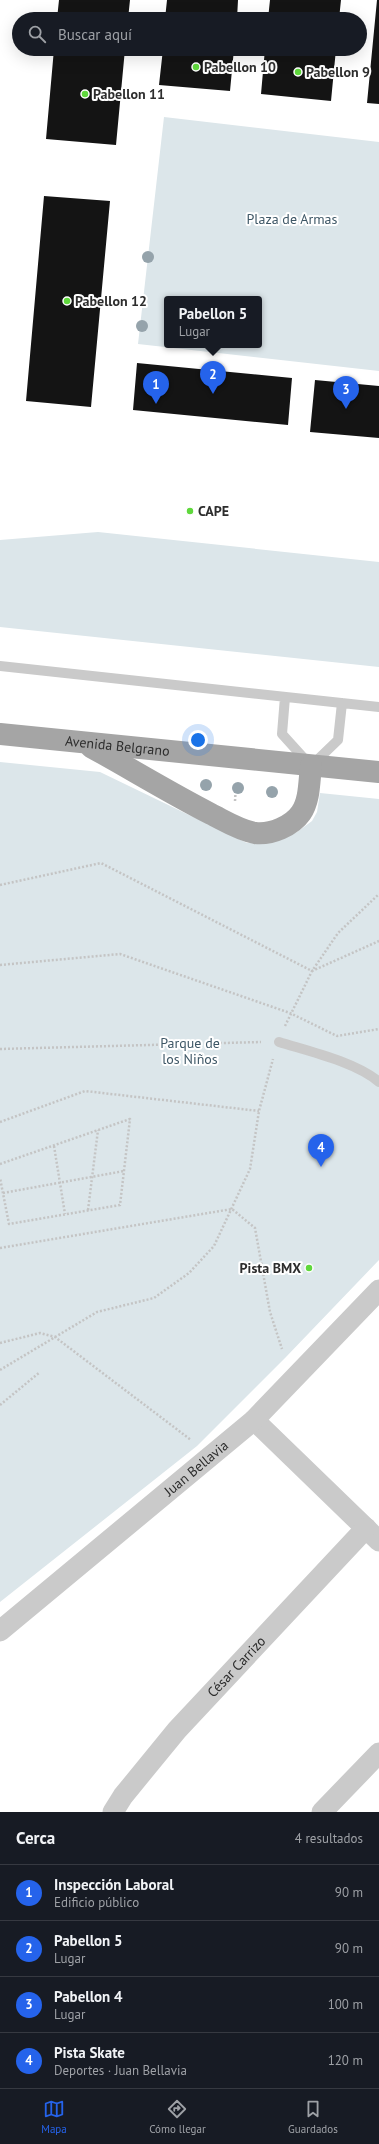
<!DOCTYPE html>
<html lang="es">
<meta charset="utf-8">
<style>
:root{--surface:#171b24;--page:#242831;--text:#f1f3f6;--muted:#9ea1a6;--line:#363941;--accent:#2563eb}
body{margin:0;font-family:"PT Sans",sans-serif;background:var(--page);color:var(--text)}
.you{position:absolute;left:198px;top:740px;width:14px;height:14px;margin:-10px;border:3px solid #fff;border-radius:50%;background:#1a73e8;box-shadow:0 0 0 6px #1a73e833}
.badge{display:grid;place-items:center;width:26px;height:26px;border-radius:50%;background:var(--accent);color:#fff;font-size:13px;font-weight:700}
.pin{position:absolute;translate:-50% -33px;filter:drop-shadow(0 1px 2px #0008)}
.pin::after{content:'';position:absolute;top:21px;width:14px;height:12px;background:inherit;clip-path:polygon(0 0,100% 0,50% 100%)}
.popup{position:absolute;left:164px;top:296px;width:98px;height:52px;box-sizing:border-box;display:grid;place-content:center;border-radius:4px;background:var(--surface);filter:drop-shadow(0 1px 3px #0005);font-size:13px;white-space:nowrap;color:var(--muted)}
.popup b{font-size:15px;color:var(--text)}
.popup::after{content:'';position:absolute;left:50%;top:100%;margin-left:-8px;border:8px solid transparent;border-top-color:var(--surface)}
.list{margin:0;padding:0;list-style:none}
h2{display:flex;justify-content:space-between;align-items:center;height:52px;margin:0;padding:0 16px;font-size:17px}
h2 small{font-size:13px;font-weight:400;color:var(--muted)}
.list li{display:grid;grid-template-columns:26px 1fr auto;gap:12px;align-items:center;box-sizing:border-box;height:56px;padding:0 16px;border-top:1px solid var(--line)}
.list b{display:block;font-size:15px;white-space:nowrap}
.list p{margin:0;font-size:13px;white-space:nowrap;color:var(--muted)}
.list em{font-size:13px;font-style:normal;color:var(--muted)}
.icon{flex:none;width:22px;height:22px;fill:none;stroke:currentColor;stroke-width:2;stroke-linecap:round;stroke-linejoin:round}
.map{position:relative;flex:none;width:379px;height:1812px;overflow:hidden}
.search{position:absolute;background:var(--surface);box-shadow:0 4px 16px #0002;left:12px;right:12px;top:12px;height:44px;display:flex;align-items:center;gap:10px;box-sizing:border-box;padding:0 14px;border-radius:22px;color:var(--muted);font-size:15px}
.sheet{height:276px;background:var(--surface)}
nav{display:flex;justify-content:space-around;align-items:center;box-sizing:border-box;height:56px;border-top:1px solid var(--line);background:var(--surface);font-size:11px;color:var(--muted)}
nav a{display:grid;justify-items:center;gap:2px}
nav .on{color:var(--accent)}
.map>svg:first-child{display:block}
.green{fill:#dce6ea;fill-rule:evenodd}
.building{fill:#141414}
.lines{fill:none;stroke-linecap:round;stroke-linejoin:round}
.path{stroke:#c4c4c4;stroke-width:2.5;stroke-dasharray:2 2;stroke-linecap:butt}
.lane{stroke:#cacaca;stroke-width:10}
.street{stroke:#cacaca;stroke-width:21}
.primary{stroke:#a5a5a5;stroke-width:22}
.tree{fill:#95a3ab}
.poi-dot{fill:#5fd83c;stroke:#fff;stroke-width:1.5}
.labels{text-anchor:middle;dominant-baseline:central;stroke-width:4;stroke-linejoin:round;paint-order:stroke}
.poi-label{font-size:14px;font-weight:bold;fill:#2d2d2d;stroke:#fff;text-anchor:start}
.park-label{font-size:14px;fill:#3e5766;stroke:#fff}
.street-label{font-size:14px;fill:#2d2d2d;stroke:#fff}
</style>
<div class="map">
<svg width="379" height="1812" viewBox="0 0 379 1812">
<rect width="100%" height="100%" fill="#fff"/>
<path class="green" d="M164,117l215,25v229l-241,-27zM167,299h92v46h-92z
M98,532l281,30v105l-379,-40v-87z
M0,762l100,10 147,71h23l27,-11 15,-11 5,-9 3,-19 59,6v461l-93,97 -89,89 -197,156z"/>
<path class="building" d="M59,0h71l-2,19h-71z
M167,0h71l-1,19h-72z
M270,0h71l-2,19h-71z
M377,0h2v104l-12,-1z
M54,49h71l-9,96 -70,-6z
M163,49h71l-4,42 -71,-6z
M265,49h71l-5,52 -70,-7z
M44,196l66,5 -19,206 -65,-6z
M137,363l155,15 -4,47 -155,-15z
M315,380l64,6v52l-69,-6z"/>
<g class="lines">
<path class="path" d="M235,801l1,-16
M0,885l101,-22 211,108 67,-30
M0,965l120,-11 170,59 47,23 42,-7
M285,1026l27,-55 26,-38 41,-39
M0,1049l261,-7
M0,1122l85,-31 174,20
M54,1146l11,68
M0,1164l130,-45 -10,86 -111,19 -9,-46
M3,1193l121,-22
M88,1210l10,-80
M0,1248l232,-39 23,19 15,84 12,37
M0,1343l40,-10 15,4 136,103
M0,1370l97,-58 57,-14 35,-25 25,-27 36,-77 9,-58 14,-52
M0,1405l40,-33"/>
<path class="lane" d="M0,666l379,41
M285,697l-3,37 29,32 27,-26 4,-37
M279,1042c29,9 77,20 100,40"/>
<g class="street">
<path d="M254,1420l125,121"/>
<path id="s1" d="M0,1631l254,-211 125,-130"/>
<path id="s2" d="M113,1812l10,-16 54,-66 189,-202"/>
<path d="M322,1812l57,-59"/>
</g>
<g class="primary">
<path id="s3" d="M0,734l379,38"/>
<path d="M91,747c40,22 79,46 120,67 14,7 28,16 44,19 16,2 37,-7 46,-20 9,-13 8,-32 10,-47"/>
</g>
</g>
<g class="tree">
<circle cx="148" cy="257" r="6"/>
<circle cx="142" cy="326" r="6"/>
<circle cx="206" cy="785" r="6"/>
<circle cx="238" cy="788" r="6"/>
<circle cx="272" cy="792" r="6"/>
</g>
<g class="poi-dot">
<circle cx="196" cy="67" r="4"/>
<circle cx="298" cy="72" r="4"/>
<circle cx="85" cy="94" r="4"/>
<circle cx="67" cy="301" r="4"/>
<circle cx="190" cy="511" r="4"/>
<circle cx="309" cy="1268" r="4"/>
</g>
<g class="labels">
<g class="poi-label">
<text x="204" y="67">Pabellon 10</text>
<text x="306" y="72">Pabellon 9</text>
<text x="93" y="94">Pabellon 11</text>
<text x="75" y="301">Pabellon 12</text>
<text x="198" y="511">CAPE</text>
<text x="301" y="1268" text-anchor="end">Pista BMX</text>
</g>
<g class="park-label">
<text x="292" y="219">Plaza de Armas</text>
<text x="190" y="1043">Parque de<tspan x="190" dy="16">los Niños</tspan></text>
</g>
<g class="street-label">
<text stroke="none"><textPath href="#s3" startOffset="118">Avenida Belgrano</textPath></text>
<text stroke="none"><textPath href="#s1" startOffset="255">Juan Bellavia</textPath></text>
<text stroke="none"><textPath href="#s2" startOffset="191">César Carrizo</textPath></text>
</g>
</g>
</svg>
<div class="you"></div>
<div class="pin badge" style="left:156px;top:404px">1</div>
<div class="pin badge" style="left:213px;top:394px">2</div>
<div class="popup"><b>Pabellon 5</b>Lugar</div>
<div class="pin badge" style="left:346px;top:409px">3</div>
<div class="pin badge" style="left:321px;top:1167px">4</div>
<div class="search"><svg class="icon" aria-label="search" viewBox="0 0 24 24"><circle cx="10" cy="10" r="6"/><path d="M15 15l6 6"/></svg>Buscar aquí</div>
</div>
<section class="sheet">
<h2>Cerca<small>4 resultados</small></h2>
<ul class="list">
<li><span class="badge">1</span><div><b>Inspección Laboral</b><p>Edificio público</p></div><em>90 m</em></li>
<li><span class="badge">2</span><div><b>Pabellon 5</b><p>Lugar</p></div><em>90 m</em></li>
<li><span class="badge">3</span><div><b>Pabellon 4</b><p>Lugar</p></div><em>100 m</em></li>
<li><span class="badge">4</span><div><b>Pista Skate</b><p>Deportes · Juan Bellavia</p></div><em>120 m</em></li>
</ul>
</section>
<nav>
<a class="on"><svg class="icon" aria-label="map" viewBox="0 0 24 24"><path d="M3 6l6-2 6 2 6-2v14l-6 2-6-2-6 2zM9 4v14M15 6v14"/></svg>Mapa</a>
<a><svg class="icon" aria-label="directions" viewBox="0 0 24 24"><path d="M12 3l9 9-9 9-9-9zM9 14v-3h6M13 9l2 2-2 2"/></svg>Cómo llegar</a>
<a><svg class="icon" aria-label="saved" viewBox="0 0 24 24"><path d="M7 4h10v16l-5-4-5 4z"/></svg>Guardados</a>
</nav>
